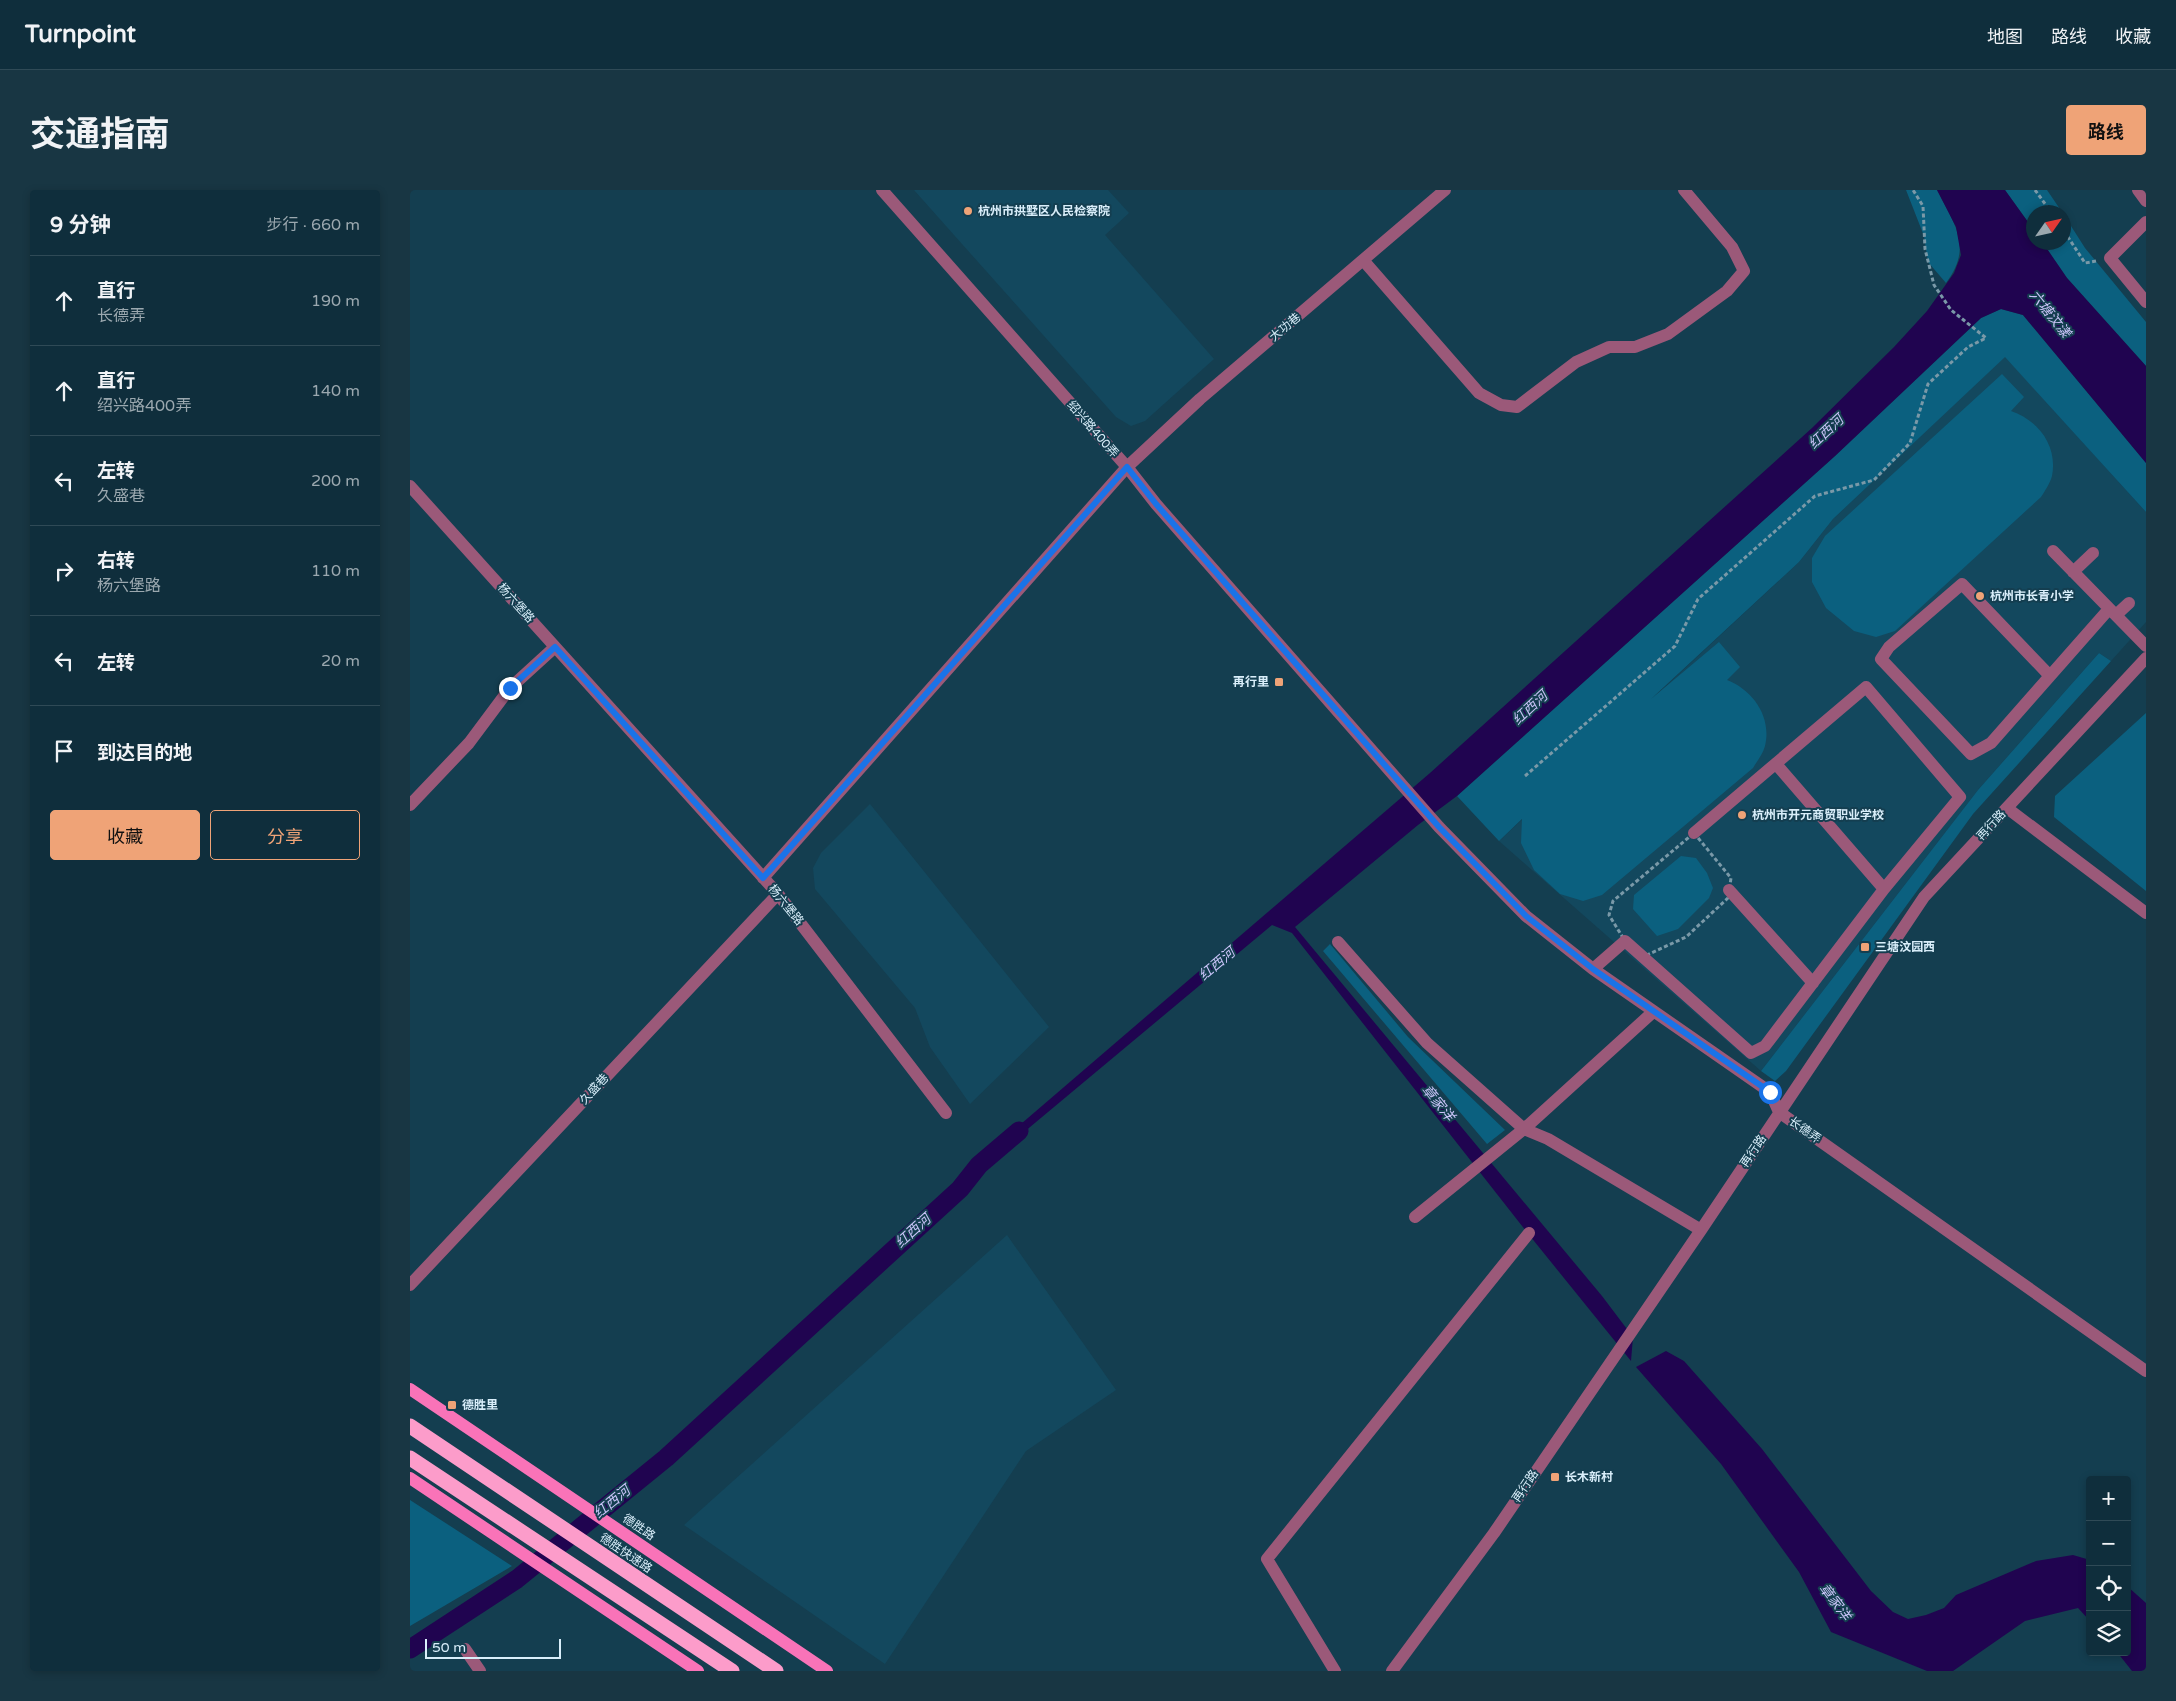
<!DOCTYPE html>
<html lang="zh">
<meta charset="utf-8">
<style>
:root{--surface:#0f2e3c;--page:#183643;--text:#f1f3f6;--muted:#9ba8af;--line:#2f4a56;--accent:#efa377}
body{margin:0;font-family:"Varela Round","Noto Sans SC",sans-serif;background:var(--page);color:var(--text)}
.controls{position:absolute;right:15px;bottom:15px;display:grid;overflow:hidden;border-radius:5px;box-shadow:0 2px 8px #0003}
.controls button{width:45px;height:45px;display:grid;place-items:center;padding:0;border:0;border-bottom:1px solid var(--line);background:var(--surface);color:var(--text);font:25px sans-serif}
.compass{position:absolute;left:1616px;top:15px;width:45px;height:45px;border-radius:50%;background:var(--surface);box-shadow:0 2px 8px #0003;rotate:56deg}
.scale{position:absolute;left:15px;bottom:12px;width:136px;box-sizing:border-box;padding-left:5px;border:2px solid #d9eefa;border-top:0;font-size:14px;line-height:18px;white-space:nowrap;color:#d9eefa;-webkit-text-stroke:4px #143e50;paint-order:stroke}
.stop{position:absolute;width:15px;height:15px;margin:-11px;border:4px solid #1a73e8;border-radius:50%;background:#fff}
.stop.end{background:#1a73e8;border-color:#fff;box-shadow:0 1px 5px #0008}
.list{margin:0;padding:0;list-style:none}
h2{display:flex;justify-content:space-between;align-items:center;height:65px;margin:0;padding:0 20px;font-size:21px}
h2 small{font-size:16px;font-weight:400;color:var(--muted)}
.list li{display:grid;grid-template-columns:32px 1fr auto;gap:15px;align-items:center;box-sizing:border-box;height:90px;padding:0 20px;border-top:1px solid var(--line)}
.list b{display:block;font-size:19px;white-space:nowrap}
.list p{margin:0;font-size:16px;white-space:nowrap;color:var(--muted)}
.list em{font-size:16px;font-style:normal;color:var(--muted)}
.actions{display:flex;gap:10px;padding:15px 20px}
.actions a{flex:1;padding:11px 0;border:1px solid var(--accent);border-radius:5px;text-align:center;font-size:18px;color:var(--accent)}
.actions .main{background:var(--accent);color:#111}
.icon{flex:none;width:28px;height:28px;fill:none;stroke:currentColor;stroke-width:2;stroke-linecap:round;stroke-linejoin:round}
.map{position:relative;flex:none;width:1736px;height:1481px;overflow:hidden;border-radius:5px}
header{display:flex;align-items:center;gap:30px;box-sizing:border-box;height:70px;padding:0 25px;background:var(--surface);border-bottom:1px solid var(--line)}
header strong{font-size:24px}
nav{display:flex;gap:28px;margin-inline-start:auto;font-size:18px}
.intro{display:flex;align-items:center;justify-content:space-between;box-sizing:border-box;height:120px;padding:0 30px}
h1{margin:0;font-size:35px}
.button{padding:12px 22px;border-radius:5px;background:var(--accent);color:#111;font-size:18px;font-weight:700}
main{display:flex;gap:30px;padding:0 30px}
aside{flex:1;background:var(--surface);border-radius:5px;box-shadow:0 2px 8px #0003}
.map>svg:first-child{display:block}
.built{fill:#13485e}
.green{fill:#0b607f}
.water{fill:#200450}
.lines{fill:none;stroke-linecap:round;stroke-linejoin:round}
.canal{stroke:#200450;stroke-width:19}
.path{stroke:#7a99a8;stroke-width:3;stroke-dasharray:4 2.5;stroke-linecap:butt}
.minor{stroke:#9b5979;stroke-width:12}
.major{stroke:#f973b8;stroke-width:12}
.highway{stroke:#fc9cca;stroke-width:15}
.route{stroke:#1a73e8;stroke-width:6}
.poi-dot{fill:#efa377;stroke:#143e50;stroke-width:2}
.labels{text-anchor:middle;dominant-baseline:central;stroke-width:4;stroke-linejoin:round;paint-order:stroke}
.poi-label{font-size:12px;font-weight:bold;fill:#d9eefa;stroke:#143e50;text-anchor:start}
.street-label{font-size:12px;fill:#d9eefa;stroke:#143e50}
.water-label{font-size:14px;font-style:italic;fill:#cac4f8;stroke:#143e50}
</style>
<header>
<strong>Turnpoint</strong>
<nav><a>地图</a><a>路线</a><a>收藏</a></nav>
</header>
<div class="intro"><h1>交通指南</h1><a class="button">路线</a></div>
<main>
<aside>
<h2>9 分钟<small>步行 · 660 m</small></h2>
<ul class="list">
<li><svg class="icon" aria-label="ahead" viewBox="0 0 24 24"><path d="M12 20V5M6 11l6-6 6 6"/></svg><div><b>直行</b><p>长德弄</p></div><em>190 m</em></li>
<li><svg class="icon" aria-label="ahead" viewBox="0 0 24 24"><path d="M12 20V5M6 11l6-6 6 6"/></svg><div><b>直行</b><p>绍兴路400弄</p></div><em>140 m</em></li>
<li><svg class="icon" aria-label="left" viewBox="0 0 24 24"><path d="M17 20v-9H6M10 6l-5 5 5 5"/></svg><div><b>左转</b><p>久盛巷</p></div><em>200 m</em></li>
<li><svg class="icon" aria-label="right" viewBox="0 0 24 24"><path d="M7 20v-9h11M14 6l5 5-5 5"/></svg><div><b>右转</b><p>杨六堡路</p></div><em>110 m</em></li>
<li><svg class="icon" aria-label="left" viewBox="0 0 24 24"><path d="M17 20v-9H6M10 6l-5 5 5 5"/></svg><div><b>左转</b></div><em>20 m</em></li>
<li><svg class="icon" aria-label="arrive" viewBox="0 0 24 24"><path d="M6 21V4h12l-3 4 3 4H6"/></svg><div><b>到达目的地</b></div></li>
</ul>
<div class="actions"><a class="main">收藏</a><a>分享</a></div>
</aside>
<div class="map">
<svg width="1736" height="1481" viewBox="0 0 1736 1481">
<rect width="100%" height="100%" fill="#143e50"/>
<path class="built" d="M504,0h194l21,23 -24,22 109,124 -69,62 -14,5 -15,-9z
M1595,166l141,156v110l-35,39 -12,-8 -121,137 -217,281 -262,-230 300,-279 34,-43z
M460,614l179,223 -79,77 -40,-57 -15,-39 -100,-119 -2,-21 8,-15z
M597,1045l109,155 -90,61 -141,213 -201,-139z"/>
<path class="green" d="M1496,0h31c18,35 36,57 9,93l-18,-21 -4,-26z
M1595,0h42l15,22h-28l-1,17z
M1654,25l21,33 61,74v44l-79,-88 -24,-35 21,-1z
M1591,119l22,6 123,148v49l-141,-155 -172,162 -34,43 -148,137 68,-57 21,25 -13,13c26,10 45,37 38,66 -2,8 -8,15 -12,22l-151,127 -19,6 -23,-7 -26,-24 -13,-27 1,-24 -23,22 -42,-45 378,-340 146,-138z
M1592,184l22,23 -13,14c27,9 47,35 41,65 -2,7 -7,15 -11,21l-146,134 -19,6 -22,-6 -28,-23 -14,-26v-24l13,-22z
M1689,463l12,8 -138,153 -187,257 -11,10 -14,-10 217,-281z
M1736,523v178l-92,-74 1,-21z
M1271,666l15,2 11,15 6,15 -4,10 -31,31 -21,7 -24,-27 1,-14z
M920,754l78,93 97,93 -18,14 -164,-193z
M0,1310l102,66 -102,60z"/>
<path class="water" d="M1527,0h68l28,39 1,13 9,1 24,35 79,88v97l-123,-148 -22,-6 -20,9 -146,138 -378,340 -39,29 -123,102 307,369 31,41 -2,24 -101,-125 -238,-303 -20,-8 -267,223 -11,-1 436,-374 382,-345 82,-81 33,-36 27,-38 7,-18 -5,-28z
M1256,1161l18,10 78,88 109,142 22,21 15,7 18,-4 18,-7 12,-13 80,-34 37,-6 17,5v61l-12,-13 -53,13 -72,50h-26l-96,-39 -32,-60 -78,-108 -85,-97z
M1717,1396l19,17v68h-14l-15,-19h10z"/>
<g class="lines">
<path class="canal" d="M0,1459l107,-70 149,-121 294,-269 19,-24 40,-34"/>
<path class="path" d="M1625,0l16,22
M1654,41l21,32 11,-2
M1115,586l150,-130 23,-47 117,-103 59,-16 36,-37 18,-59 40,-37 18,-9 -35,-28 -17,-25 -9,-36 -2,-43 -10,-16
M1284,643l37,45 -3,20 -42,39 -39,18 -22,-14 -16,-26 4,-14z"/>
<path class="minor" d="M472,0l245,277 29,37 283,323 87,89 67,53 177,123 9,20 367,259
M1728,0l8,11
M1736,32l-36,36 36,44
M953,70l116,133 22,12 16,2 59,-45 33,-15h26l33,-13 59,-43 17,-20 -12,-24 -48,-57
M0,296l368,408 168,219
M1643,361l93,95
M1663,382l20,-19
M1706,425l13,-12
M1640,486l-88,-92 -73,63 -8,12 90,95 20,-11 118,-134
M1366,574l108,125
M0,615l59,-62 41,-55 45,-41
M1597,618l139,105
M353,688l364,-411 73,-68 245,-209
M1319,700l84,93
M928,752l89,101 97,86 24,10 153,91
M1183,779l32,-28 126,112 14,-7 119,-157 76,-92 -94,-110 -172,146
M1005,1027l109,-88 129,-117
M0,1095l368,-391
M55,1459l15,22
M925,1481l-68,-112 262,-326
M982,1481l102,-138 207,-303 223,-333 222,-239"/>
<path class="major" d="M0,1199l417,282
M0,1288l288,193"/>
<path class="highway" d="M0,1236l366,245
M0,1268l322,213"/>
</g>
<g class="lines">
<path class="route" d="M100,498l45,-41 208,231 364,-411 29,37 283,323 87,89 67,53 177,123"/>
</g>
<g class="poi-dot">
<circle cx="558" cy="21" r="5"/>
<circle cx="1570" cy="406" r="5"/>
<rect x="864" y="487" width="10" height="10" rx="2.5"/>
<circle cx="1332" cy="625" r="5"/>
<rect x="1450" y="752" width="10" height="10" rx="2.5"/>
<rect x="37" y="1210" width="10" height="10" rx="2.5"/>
<rect x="1140" y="1282" width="10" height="10" rx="2.5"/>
</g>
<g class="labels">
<g class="poi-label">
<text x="568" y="21">杭州市拱墅区人民检察院</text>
<text x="1580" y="406">杭州市长青小学</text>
<text x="859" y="492" text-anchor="end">再行里</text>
<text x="1342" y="625">杭州市开元商贸职业学校</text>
<text x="1465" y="757">三塘汶园西</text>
<text x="52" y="1215">德胜里</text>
<text x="1155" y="1287">长木新村</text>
</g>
<g class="street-label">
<text transform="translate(875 137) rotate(-40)">大功巷</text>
<text transform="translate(683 239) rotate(49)">绍兴路400弄</text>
<text transform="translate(106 413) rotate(48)">杨六堡路</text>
<text transform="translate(1581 635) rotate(-47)">再行路</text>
<text transform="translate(376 715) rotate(51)">杨六堡路</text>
<text transform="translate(184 899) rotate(-47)">久盛巷</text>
<text transform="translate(1395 940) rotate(35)">长德弄</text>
<text transform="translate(1343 961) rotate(-56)">再行路</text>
<text transform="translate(1115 1296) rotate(-56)">再行路</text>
<text transform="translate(229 1337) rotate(34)">德胜路</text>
<text transform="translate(216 1363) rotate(34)">德胜快速路</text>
</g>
<g class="water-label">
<text transform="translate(1640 124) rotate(51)">六塘汶漾</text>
<text transform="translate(1416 242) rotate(-43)">红西河</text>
<text transform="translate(1120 518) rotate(-43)">红西河</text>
<text transform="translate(807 774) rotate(-40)">红西河</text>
<text transform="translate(1028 913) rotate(51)">章家洋</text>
<text transform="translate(503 1041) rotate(-42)">红西河</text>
<text transform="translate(202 1312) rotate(-39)">红西河</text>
<text transform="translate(1425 1412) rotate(53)">章家洋</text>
</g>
</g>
</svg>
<div class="controls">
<button>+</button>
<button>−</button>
<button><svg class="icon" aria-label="locate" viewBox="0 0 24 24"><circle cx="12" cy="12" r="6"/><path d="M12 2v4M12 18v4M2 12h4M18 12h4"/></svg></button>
<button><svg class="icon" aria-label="layers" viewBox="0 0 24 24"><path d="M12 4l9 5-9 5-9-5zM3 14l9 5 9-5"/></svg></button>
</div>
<svg class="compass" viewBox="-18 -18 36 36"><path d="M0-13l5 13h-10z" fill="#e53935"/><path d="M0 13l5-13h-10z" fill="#9ba8af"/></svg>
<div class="scale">50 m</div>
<div class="stop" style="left:1360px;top:902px"></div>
<div class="stop end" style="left:100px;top:498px"></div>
</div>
</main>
